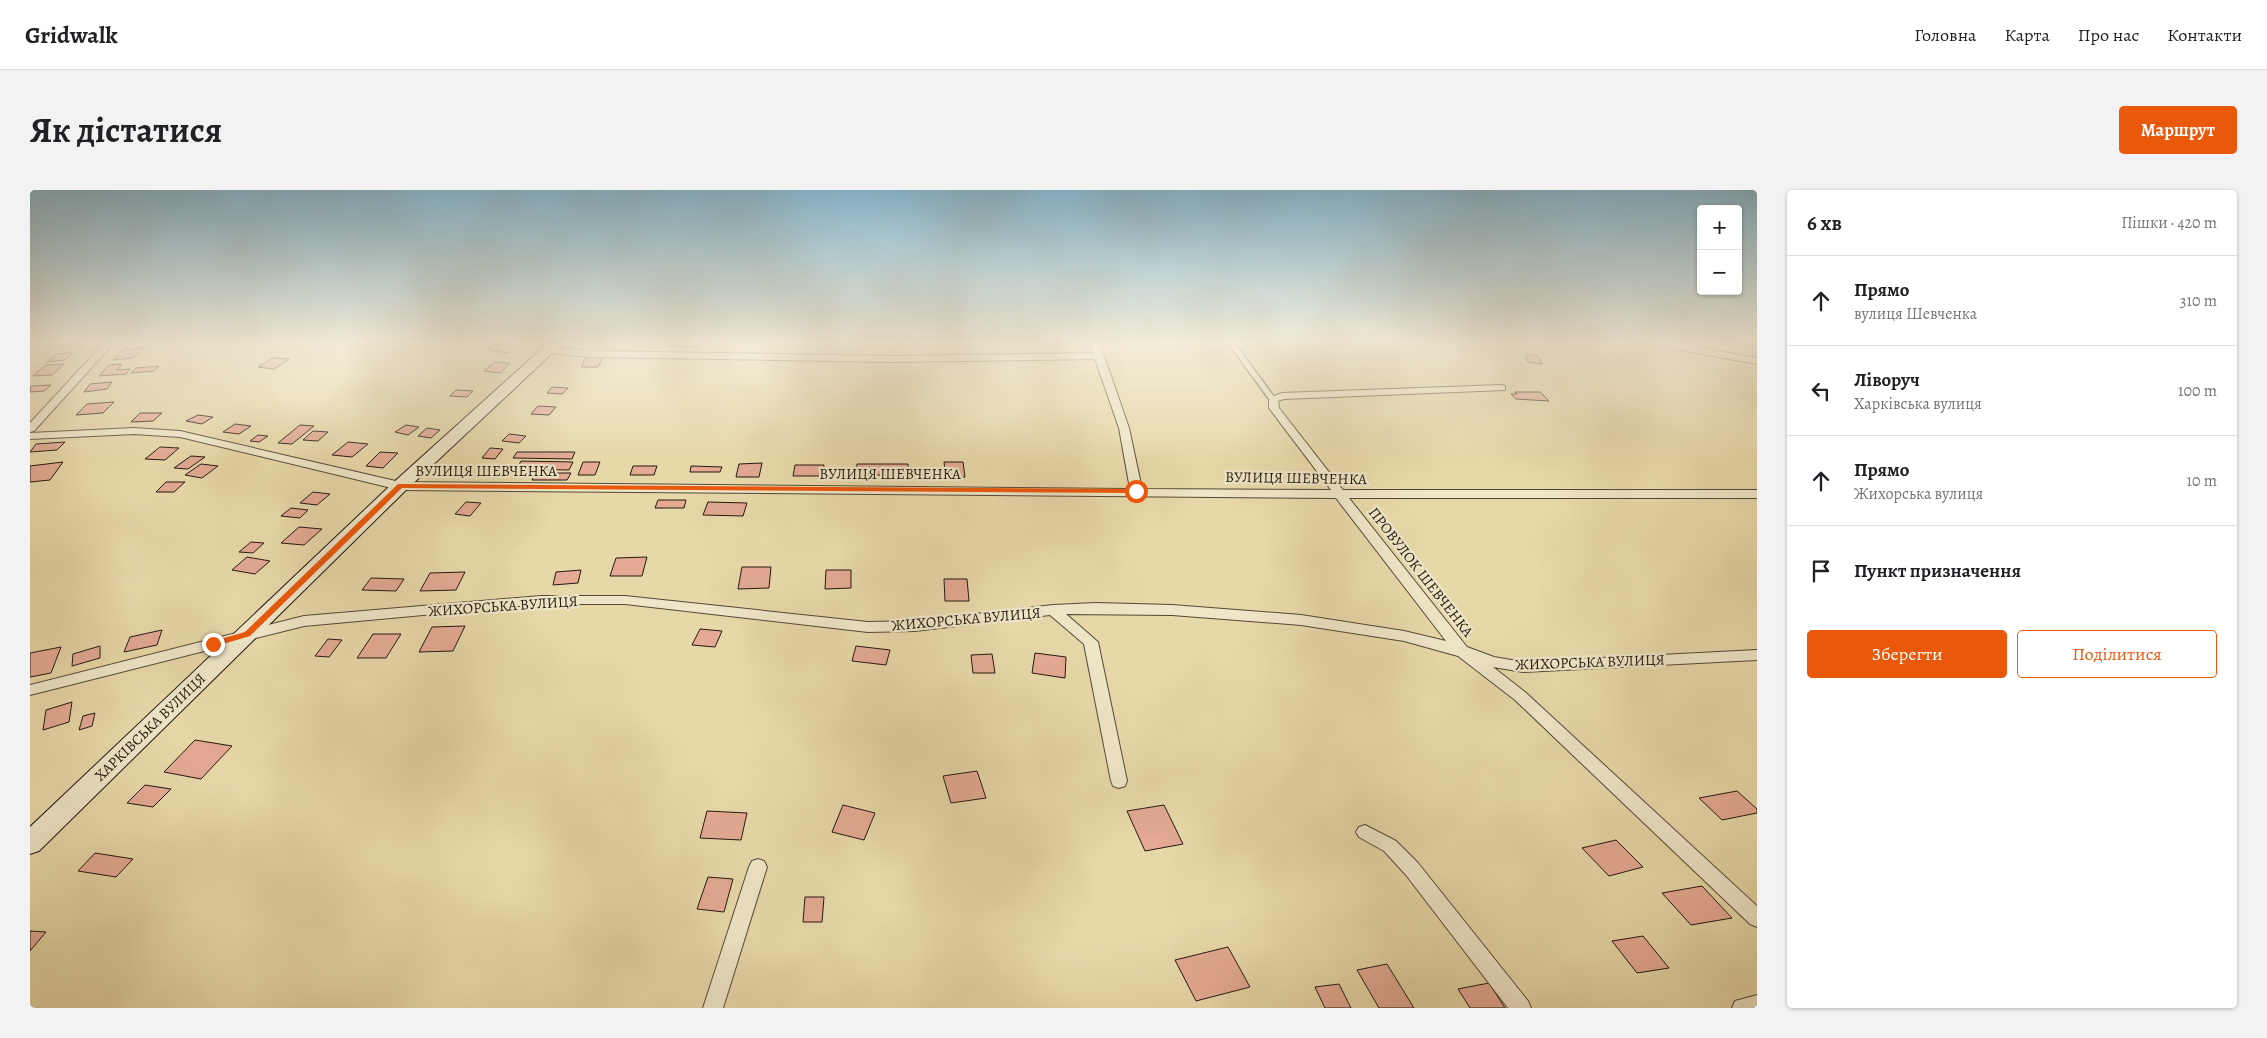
<!DOCTYPE html>
<html lang="uk">
<meta charset="utf-8">
<style>
:root{--surface:#fff;--page:#f2f2f2;--text:#202124;--muted:#757577;--line:#e0e0e0;--accent:#ea580c}
body{margin:0;font-family:Alegreya,serif;background:var(--page);color:var(--text)}
.controls{position:absolute;right:15px;top:15px;display:grid;overflow:hidden;border-radius:5px;box-shadow:0 1px 4px #0004}
.controls button{width:45px;height:45px;display:grid;place-items:center;padding:0;border:0;border-bottom:1px solid var(--line);background:var(--surface);color:var(--text);font:25px sans-serif}
.stop{position:absolute;width:15px;height:15px;margin:-11px;border:4px solid #ea580c;border-radius:50%;background:#fff}
.stop.end{background:#ea580c;border-color:#fff;box-shadow:0 1px 5px #0008}
.list{margin:0;padding:0;list-style:none}
h2{display:flex;justify-content:space-between;align-items:center;height:65px;margin:0;padding:0 20px;font-size:21px}
h2 small{font-size:16px;font-weight:400;color:var(--muted)}
.list li{display:grid;grid-template-columns:32px 1fr auto;gap:15px;align-items:center;box-sizing:border-box;height:90px;padding:0 20px;border-top:1px solid var(--line)}
.list b{display:block;font-size:19px;white-space:nowrap}
.list p{margin:0;font-size:16px;white-space:nowrap;color:var(--muted)}
.list em{font-size:16px;font-style:normal;color:var(--muted)}
.actions{display:flex;gap:10px;padding:15px 20px}
.actions a{flex:1;padding:11px 0;border:1px solid var(--accent);border-radius:5px;text-align:center;font-size:18px;color:var(--accent)}
.actions .main{background:var(--accent);color:#fff}
.icon{flex:none;width:28px;height:28px;fill:none;stroke:currentColor;stroke-width:2;stroke-linecap:round;stroke-linejoin:round}
.map{position:relative;flex:none;width:1727px;height:818px;overflow:hidden;border-radius:5px}
header{display:flex;align-items:center;gap:30px;box-sizing:border-box;height:70px;padding:0 25px;background:var(--surface);border-bottom:1px solid var(--line)}
header strong{font-size:24px}
nav{display:flex;gap:28px;margin-inline-start:auto;font-size:18px}
.intro{display:flex;align-items:center;justify-content:space-between;box-sizing:border-box;height:120px;padding:0 30px}
h1{margin:0;font-size:35px}
.button{padding:12px 22px;border-radius:5px;background:var(--accent);color:#fff;font-size:18px;font-weight:700}
main{display:flex;gap:30px;padding:0 30px}
aside{flex:1;background:var(--surface);border-radius:5px;box-shadow:0 1px 4px #0004}
.map>svg:first-child{display:block}
.building{fill:#e4aa94;stroke:#23190d}
.lines{fill:none;stroke-linecap:round;stroke-linejoin:round}
.service-casing{stroke:#544934;stroke-width:8}
.minor-casing{stroke:#544934;stroke-width:2}
.secondary-casing{stroke:#23190d;stroke-width:2}
.service{stroke:#efe6c8;stroke-width:5.5}
.minor{fill:#efe6c8;fill-rule:evenodd}
.secondary{fill:#efe6c8;fill-rule:evenodd}
.route{fill:#ea580c}
.labels{text-anchor:middle;dominant-baseline:central;stroke-width:4.5;stroke-linejoin:round;paint-order:stroke}
.street-label{font-size:15px;fill:#23190d;stroke:#efe6c8}
</style>
<header>
<strong>Gridwalk</strong>
<nav><a>Головна</a><a>Карта</a><a>Про нас</a><a>Контакти</a></nav>
</header>
<div class="intro"><h1>Як дістатися</h1><a class="button">Маршрут</a></div>
<main>
<div class="map">
<svg width="1727" height="818" viewBox="0 0 1727 818">
<rect width="100%" height="100%" fill="#e7d8aa"/>
<filter id="stains"><feTurbulence type="fractalNoise" baseFrequency=".004" numOctaves="4"/><feColorMatrix values="0 0 0 0 .2 0 0 0 0 .09 0 0 0 0 .02 0 0 0 .5 -.17"/></filter>
<radialGradient id="worn" r=".72"><stop offset=".6" stop-color="#630" stop-opacity="0"/><stop offset="1" stop-color="#630" stop-opacity=".3"/></radialGradient>
<path class="building" d="M36,154h18l-3,3 -20,1z
M465,154h24l-11,9 -21,-3z
M638,154h30l-1,3 -30,-1z
M114,158l-11,10 -20,2 10,-11z
M43,162l-8,8 -18,2 9,-8z
M1495,164l13,2 4,8 -14,-2z
M556,167h17l-5,10h-17z
M243,168l16,1 -15,10 -16,-2z
M465,172l15,1 -10,10 -16,-2z
M34,174l-12,11 -19,1 13,-11z
M92,174l-5,6 13,-1 -4,5 -27,2 10,-11z
M129,176l-5,5 -23,2 5,-5z
M82,192l-5,7 -23,3 6,-8z
M21,195l-7,6 -14,1 1,-6z
M522,197l16,1 -6,6 -15,-1z
M426,200l17,1 -6,6 -17,-1z
M1485,202h25l9,9 -33,-2 -5,-5h6z
M84,212l-11,11 -27,2 11,-11z
M508,216l18,1 -7,8 -18,-1z
M110,223h22l-9,8 -22,1z
M168,225l15,2 -11,7 -16,-3z
M205,234l16,2 -12,8 -16,-2z
M270,235l14,1 -22,18 -14,-1z
M376,235l13,2 -11,8 -13,-3z
M397,238l13,2 -9,8 -13,-2z
M283,241l15,1 -10,9 -15,-1z
M479,244l17,2 -7,7 -17,-2z
M228,245l10,1 -9,6 -9,-1z
M35,252l-8,8 -27,2 6,-8z
M318,252l20,2 -16,13 -20,-2z
M130,257l19,1 -14,12 -20,-1z
M460,258l13,1 -8,10 -13,-1z
M350,262l18,1 -15,15 -17,-2z
M487,262h58l-3,7 -59,-1z
M161,266l14,1 -17,12 -14,-1z
M491,271l52,1 -4,8 -52,-1z
M33,272l-13,18 -20,2v-16z
M553,272h17l-5,13h-17z
M914,272h19l2,15 -19,1z
M732,273l-3,14h-23l3,-13z
M171,274l17,2 -16,12 -17,-3z
M827,274h51l1,11h-53z
M765,275h29l-1,11h-30z
M455,276l28,2 -6,7 -29,-2z
M603,276h24l-3,9h-24z
M661,276l31,1 -2,5h-30z
M505,283h36l-4,7h-35z
M136,292h19l-11,10h-18z
M283,302l17,2 -13,11 -17,-2z
M628,310h28l-2,8h-29z
M436,312l15,1 -11,13 -15,-2z
M678,312l39,1 -4,13 -40,-1z
M261,318l17,2 -8,8 -19,-2z
M269,337l23,2 -18,16 -23,-2z
M221,352l13,1 -11,10 -14,-1z
M217,367l23,4 -15,13 -23,-4z
M617,367l-5,19h-32l6,-18z
M712,377h29l-2,21 -31,1z
M551,380l-3,13 -25,2 3,-13z
M796,380h25v18l-26,1z
M435,382l-9,18 -36,1 10,-18z
M341,388l33,1 -8,12 -34,-1z
M914,389h23l2,22h-24z
M435,436l-12,25 -34,1 13,-25z
M670,439l22,2 -7,16 -23,-2z
M132,440l-5,15 -33,7 6,-15z
M343,444h28l-15,24h-29z
M298,449l14,1 -13,17 -14,-1z
M70,456v12l-28,8 1,-12z
M826,456l34,4 -4,15 -34,-4z
M31,457l-10,26 -21,4v-24z
M1005,463l31,4 -1,21 -33,-5z
M962,464l3,19h-22l-2,-18z
M42,512l-3,20 -26,8 3,-20z
M65,523l-3,13 -13,4 4,-14z
M165,550l37,6 -31,33 -37,-7z
M947,581l9,27 -35,5 -8,-27z
M115,595l26,4 -18,18 -26,-4z
M1707,601l20,18v4l-35,7 -23,-22z
M813,615l32,8 -11,27 -32,-8z
M1134,615l19,39 -38,7 -18,-40z
M677,621l40,2 -6,27 -41,-2z
M1586,650l27,27 -34,9 -27,-28z
M65,663l38,6 -17,18 -38,-6z
M678,687l25,2 -9,33 -27,-3z
M1672,696l30,32 -41,7 -29,-32z
M775,707h19l-2,25h-19z
M0,741l16,1 -16,19z
M1613,746l26,32 -32,5 -25,-32z
M1198,757l22,40 -54,14 -21,-41z
M1357,774l27,44h-35l-22,-38z
M1459,793l16,25h-35l-12,-19z
M1309,794l12,24h-26l-10,-21z"/>
<g class="lines">
<g class="service-casing">
<path id="service" d="M1202,154l41,56"/>
</g>
<g class="minor-casing">
<path id="minor" d="M73,154h10l-79,87 -4,1v-9z
M1060,154h10l29,84 13,61 189,1 -62,-82v-10l13,-5 219,-8 4,1v4l-221,9 -6,2 1,7 64,82h414v8h-408l118,149 27,10 29,5 234,-12v10l-234,12 -30,-5 32,25 232,214v21l-7,-3 -235,-224 -57,-44 -54,-15 -103,-16 -129,-10 -106,-1 32,28 29,139 -2,5 -6,2 -6,-2 -2,-5 -27,-137 -34,-29 -135,16 -47,1 -243,-28h-84l-237,22 -274,69v-10l274,-69 237,-20h84l243,26 47,-1 138,-16 43,-2 76,2 129,10 103,16 42,10 -110,-143 -936,-8 -220,-53 -46,-3 -104,5v-6l104,-5 46,3 220,51 730,7 -11,-61 -24,-69 -202,3 -303,-5 -42,-4 -5,-3 5,-3 42,4 303,5 200,-3z
M1629,154h19l79,14v6l-93,-17z
M1335,635l31,16 22,22 110,138 3,7h-23l-102,-133 -22,-24 -25,-14 -3,-5 3,-5z
M728,669l6,2 3,6 -44,141h-20l46,-141 3,-6z
M1727,805v13h-25l3,-7z"/>
</g>
<g class="secondary-casing">
<path id="secondary" d="M517,154h15l-156,146 -367,361 -9,3v-27l364,-345z"/>
</g>
<use href="#service" class="service"/>
<use href="#minor" class="minor"/>
<use href="#secondary" class="secondary"/>
</g>
<linearGradient id="sky" x2="0" y2="1"><stop stop-color="#87b6cd"/><stop offset="0.57" stop-color="#f4edd9"/><stop offset="1" stop-color="#f4edd9" stop-opacity="0"/></linearGradient>
<rect width="1727" height="268" fill="url(#sky)"/>
<path class="route" d="M368,294l738,5 3,2 -3,2 -734,-5 -152,148 -37,11h-3v-5l35,-10z"/>
<g class="labels">
<g class="street-label">
<text x="456" y="281">ВУЛИЦЯ ШЕВЧЕНКА</text>
<text x="860" y="284">ВУЛИЦЯ ШЕВЧЕНКА</text>
<text transform="translate(1266 288) rotate(1)">ВУЛИЦЯ ШЕВЧЕНКА</text>
<text transform="translate(1391 382) rotate(52)">ПРОВУЛОК ШЕВЧЕНКА</text>
<text transform="translate(473 416) rotate(-4)">ЖИХОРСЬКА ВУЛИЦЯ</text>
<text transform="translate(936 429) rotate(-5)">ЖИХОРСЬКА ВУЛИЦЯ</text>
<text transform="translate(1560 472) rotate(-2)">ЖИХОРСЬКА ВУЛИЦЯ</text>
<text transform="translate(120 537) rotate(-44)">ХАРКІВСЬКА ВУЛИЦЯ</text>
</g>
</g>
<rect width="100%" height="100%" filter="url(#stains)"/>
<rect width="100%" height="100%" fill="url(#worn)"/>
</svg>
<div class="controls">
<button>+</button>
<button>−</button>
</div>
<div class="stop" style="left:1106px;top:301px"></div>
<div class="stop end" style="left:183px;top:454px"></div>
</div>
<aside>
<h2>6 хв<small>Пішки · 420 m</small></h2>
<ul class="list">
<li><svg class="icon" aria-label="ahead" viewBox="0 0 24 24"><path d="M12 20V5M6 11l6-6 6 6"/></svg><div><b>Прямо</b><p>вулиця Шевченка</p></div><em>310 m</em></li>
<li><svg class="icon" aria-label="left" viewBox="0 0 24 24"><path d="M17 20v-9H6M10 6l-5 5 5 5"/></svg><div><b>Ліворуч</b><p>Харківська вулиця</p></div><em>100 m</em></li>
<li><svg class="icon" aria-label="ahead" viewBox="0 0 24 24"><path d="M12 20V5M6 11l6-6 6 6"/></svg><div><b>Прямо</b><p>Жихорська вулиця</p></div><em>10 m</em></li>
<li><svg class="icon" aria-label="arrive" viewBox="0 0 24 24"><path d="M6 21V4h12l-3 4 3 4H6"/></svg><div><b>Пункт призначення</b></div></li>
</ul>
<div class="actions"><a class="main">Зберегти</a><a>Поділитися</a></div>
</aside>
</main>
